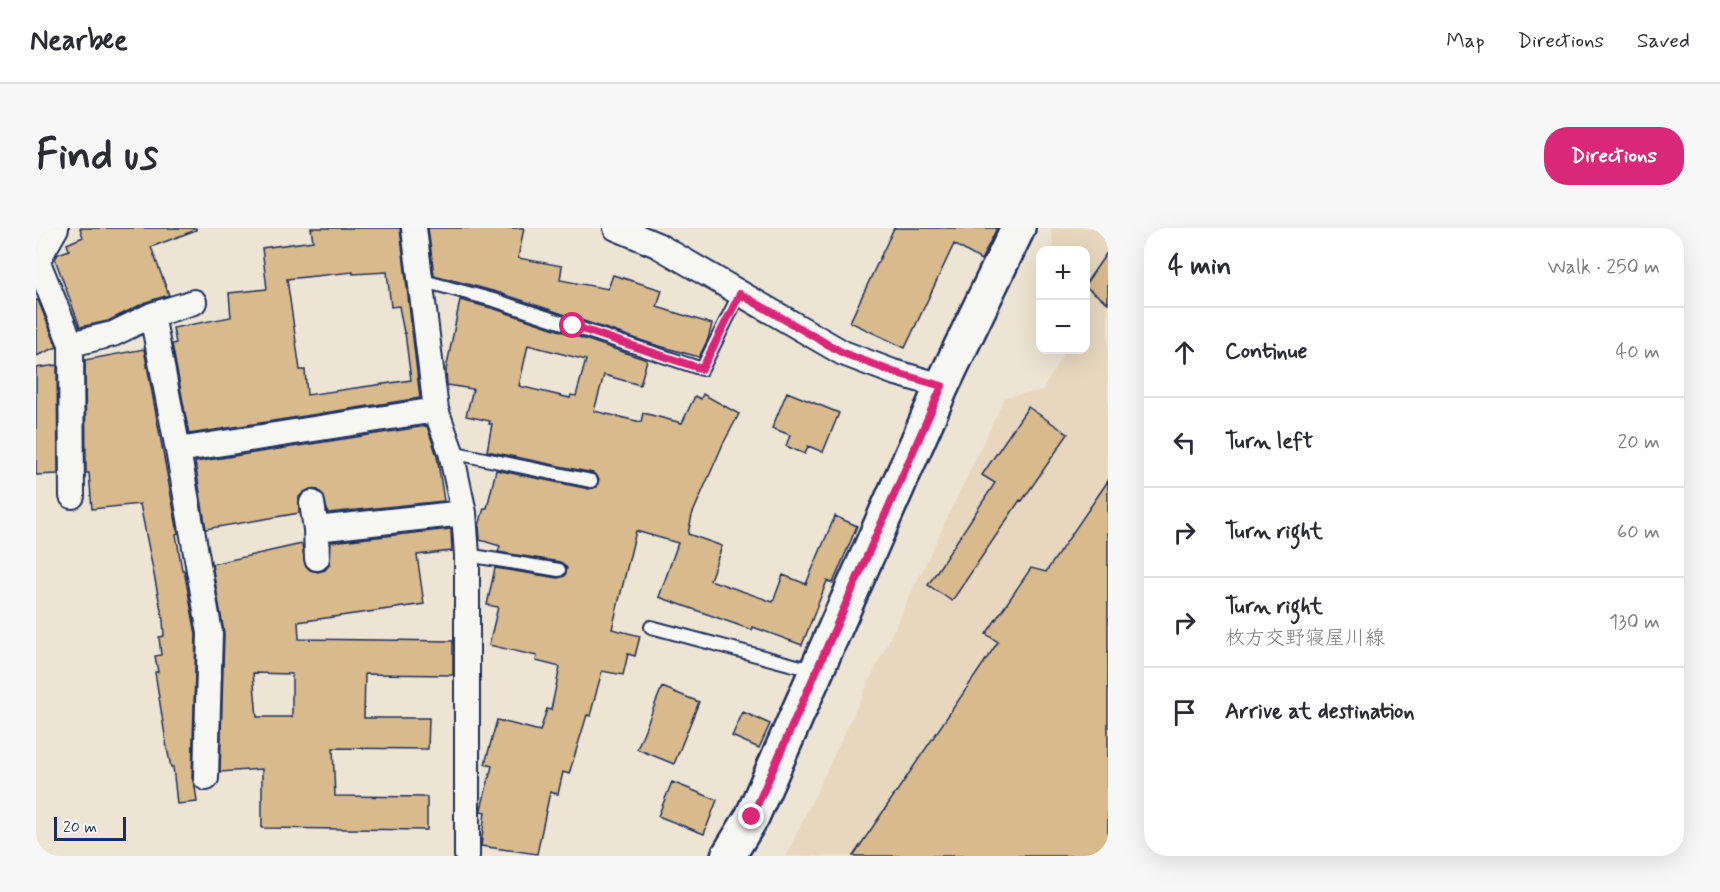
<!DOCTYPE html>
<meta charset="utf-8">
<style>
:root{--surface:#fff;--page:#f7f7f7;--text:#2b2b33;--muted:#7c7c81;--line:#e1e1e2;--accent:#db2777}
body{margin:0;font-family:Mynerve,"Klee One",sans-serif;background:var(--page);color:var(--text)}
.controls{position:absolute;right:18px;top:18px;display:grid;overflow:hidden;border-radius:12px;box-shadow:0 6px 24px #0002}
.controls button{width:54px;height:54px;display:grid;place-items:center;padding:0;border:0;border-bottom:2px solid var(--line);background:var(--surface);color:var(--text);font:30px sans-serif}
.scale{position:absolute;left:18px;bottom:15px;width:72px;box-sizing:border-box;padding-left:6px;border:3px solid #1b2f5e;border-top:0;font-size:16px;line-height:21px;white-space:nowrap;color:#1b2f5e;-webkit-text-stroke:4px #f6f6f2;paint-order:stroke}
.stop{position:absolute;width:18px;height:18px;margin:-14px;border:4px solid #db2777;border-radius:50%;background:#fff}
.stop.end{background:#db2777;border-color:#fff;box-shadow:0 2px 6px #0008}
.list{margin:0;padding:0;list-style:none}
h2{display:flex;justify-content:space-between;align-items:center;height:78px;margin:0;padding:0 24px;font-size:26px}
h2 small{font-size:20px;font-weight:400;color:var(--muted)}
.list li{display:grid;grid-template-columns:39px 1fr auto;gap:18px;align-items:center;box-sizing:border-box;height:90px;padding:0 24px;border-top:2px solid var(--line)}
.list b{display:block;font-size:22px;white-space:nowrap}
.list p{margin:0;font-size:20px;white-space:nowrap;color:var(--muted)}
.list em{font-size:20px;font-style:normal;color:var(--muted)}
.icon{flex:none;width:33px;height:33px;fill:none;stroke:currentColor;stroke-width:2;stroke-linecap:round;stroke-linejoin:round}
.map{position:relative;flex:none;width:1072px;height:628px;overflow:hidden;border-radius:24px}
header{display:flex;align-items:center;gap:36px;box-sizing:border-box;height:84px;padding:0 30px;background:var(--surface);border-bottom:2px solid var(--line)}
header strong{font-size:28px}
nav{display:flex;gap:33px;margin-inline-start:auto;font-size:21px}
.intro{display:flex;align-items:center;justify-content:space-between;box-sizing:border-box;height:144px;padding:0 36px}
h1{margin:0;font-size:42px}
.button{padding:15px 27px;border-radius:24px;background:var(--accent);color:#fff;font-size:21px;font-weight:700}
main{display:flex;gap:36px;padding:0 36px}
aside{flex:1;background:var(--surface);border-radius:24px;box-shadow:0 6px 24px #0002}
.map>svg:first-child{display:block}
.built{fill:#e7d7be}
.building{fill:#d8ba8c;stroke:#1b2f5e;stroke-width:1.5;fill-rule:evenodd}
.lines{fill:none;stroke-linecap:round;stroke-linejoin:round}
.lane-casing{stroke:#1b2f5e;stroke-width:16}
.street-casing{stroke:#1b2f5e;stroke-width:28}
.primary-casing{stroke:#1b2f5e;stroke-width:38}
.lane{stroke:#f6f6f2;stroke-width:12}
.street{stroke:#f6f6f2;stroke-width:24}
.primary{stroke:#f6f6f2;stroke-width:33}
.route{stroke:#db2777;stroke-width:8}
</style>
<header>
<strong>Nearbee</strong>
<nav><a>Map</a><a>Directions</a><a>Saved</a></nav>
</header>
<div class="intro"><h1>Find us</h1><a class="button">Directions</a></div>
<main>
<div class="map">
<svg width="1072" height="628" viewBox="0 0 1072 628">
<rect width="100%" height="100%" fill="#ede4d3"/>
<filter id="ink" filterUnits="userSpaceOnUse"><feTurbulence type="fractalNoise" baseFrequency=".0167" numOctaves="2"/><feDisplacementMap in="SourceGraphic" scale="12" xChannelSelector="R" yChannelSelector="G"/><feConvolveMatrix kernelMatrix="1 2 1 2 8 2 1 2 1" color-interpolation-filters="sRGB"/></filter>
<g filter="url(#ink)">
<path class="built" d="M1017,0h55v628h-322l219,-459 37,-6 24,-41h20v-100h-32l-3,-19z"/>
<path class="building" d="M44,0h116v2l-45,17 18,48 -23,7 -38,19 -28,6 -25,-68 3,-5 11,-4 -2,-6 16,-7z
M275,0h89l20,170 -231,36 -17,-90 4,-1 -3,-15 58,-11 -2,-24 38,-4 -5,-41 51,-7zM317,44v2l34,-2 4,35 8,-1 5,27h1l6,47 -104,15 -2,-25h-5l-13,-91z
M392,0h96l-6,30 44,8 -2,14 48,9 5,-14 49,15 -5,17 55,17 -4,15 -9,18 -47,-13 -152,-51 -66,-18z
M858,0h103l-16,32 -27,-16 -49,104 -55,-26z
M1072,23v52l-22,-16v-4z
M0,72h2l19,47 -21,9z
M424,72l35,9 152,51 -7,25 -36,-10 -10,36 47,11 2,-9 39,10 13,-27 6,3 2,-5 36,20 -16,30 -31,71 -4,19 34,12 -12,34 63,22 10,-27 23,9 29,-68 22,10 -24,57 -6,-2 -25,64 -49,-18 -1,3 -93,-33 19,-54 -42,-12 -24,98 28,7 -5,20 -7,-2 -5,21 -21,-4 -12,45 -3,-1 -18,59 -6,-2 -5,22 -8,-2 -13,62 -56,-8 4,-34 -4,-1v-2l11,-43 -7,-2 12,-44 43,11 7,-22 4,1 9,-43 -24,-6 1,-5 -48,-11 9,-38 -11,-2 8,-37 63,10 7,-2 2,-8 -7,-6 -62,-10 2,-6 -20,-6 -1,-14 5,-18h3l9,-38 93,19 8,-2 2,-8 -6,-6 -106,-22 5,-27h-3l1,-3 -24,-5 7,-27 -26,-4 -1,-15zM492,117l58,15 -10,36 -5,-1 -1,3 -51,-12z
M108,121l34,184 -2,1 6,36h2l12,64 -4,144 3,9 2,15 -20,2 -4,-37h-2l-4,-19 -12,-76h3l-3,-16 6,-1 -2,-18 5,-1 -1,-16 -23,-116 -48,5 -3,-36h-3l-1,-113z
M21,137l1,109 -22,1v-107z
M751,164l52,21 -16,39 -15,-6 -3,8 -19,-8 4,-11 -18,-7z
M992,179l40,27 -46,67 -2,-1 -68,101 -24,-16 67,-102 -13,-8z
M391,198l10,30 7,45 -116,12 -5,-18 -5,-5 -8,-1 -6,3 -5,5v16l-93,16 -11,-67z
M1072,253v375h-255l145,-214 -12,-8 45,-66 15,4z
M415,301l1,22 -35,4 7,49 -126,18 1,17 154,2v34l-88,-1 -1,44h65l-1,31 -95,-1 2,48 92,1v33l-165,-2v-59l-42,3 4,-139 -12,-69 90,-20 3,21 5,5 8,2 7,-2 5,-6 1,-22zM217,445l39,1v43h-35z
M626,459l37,15 -25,62 -37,-15z
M707,484l27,12 -11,24 -27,-12z
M636,554l45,18 -13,34 -46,-18z"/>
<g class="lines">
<g class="lane-casing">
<path id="lane" d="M384,52l77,21 205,68 38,-76
M415,224l140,29
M431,327l92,15
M615,399l165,44"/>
</g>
<g class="street-casing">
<path id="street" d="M378,0l22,182 15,42 13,61 3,42v301
M580,0l41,17 186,108 50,19 49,14
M1,32l34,84 1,152
M0,35l20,-35
M116,87l42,-13
M35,116l42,-10 39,-19 26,135
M276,275l4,26 1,29
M280,301l148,-16
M170,550l4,-145 -32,-183 258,-40"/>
</g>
<g class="primary-casing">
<path id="primary" d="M692,628l24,-39 190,-431 76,-158"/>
</g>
<use href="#lane" class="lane"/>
<use href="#street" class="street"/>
<use href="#primary" class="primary"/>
</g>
</g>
<g class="lines" filter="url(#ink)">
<path class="route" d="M537,98l129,43 38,-75 103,59 50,19 49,14 -190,431"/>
</g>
</svg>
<div class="controls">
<button>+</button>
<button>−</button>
</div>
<div class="scale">20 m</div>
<div class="stop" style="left:537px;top:98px"></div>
<div class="stop end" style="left:716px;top:589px"></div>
</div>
<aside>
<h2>4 min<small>Walk · 250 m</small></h2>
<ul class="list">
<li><svg class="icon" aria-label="ahead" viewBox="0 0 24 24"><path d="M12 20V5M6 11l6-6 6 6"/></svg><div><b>Continue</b></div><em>40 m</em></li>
<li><svg class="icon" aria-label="left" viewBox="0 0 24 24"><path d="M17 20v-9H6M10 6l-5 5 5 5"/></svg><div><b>Turn left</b></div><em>20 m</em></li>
<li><svg class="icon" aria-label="right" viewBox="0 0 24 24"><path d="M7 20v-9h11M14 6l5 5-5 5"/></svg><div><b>Turn right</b></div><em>60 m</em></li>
<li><svg class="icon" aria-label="right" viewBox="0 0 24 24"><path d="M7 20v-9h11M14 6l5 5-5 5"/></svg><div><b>Turn right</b><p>枚方交野寝屋川線</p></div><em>130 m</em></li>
<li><svg class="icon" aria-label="arrive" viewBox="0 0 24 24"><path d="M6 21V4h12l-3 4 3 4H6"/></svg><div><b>Arrive at destination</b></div></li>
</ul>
</aside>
</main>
